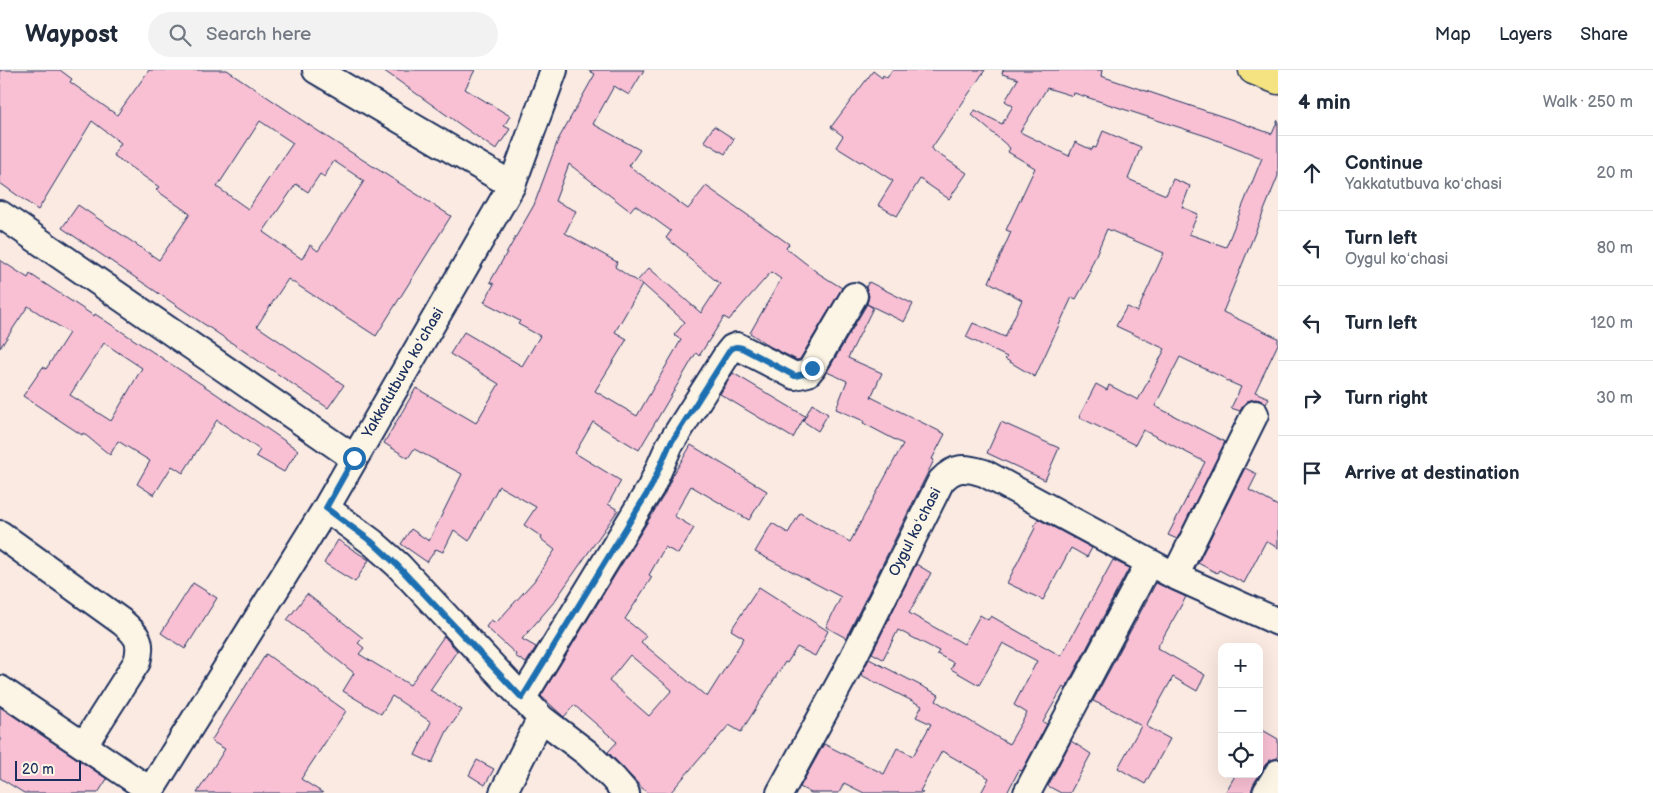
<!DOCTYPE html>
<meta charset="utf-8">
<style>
:root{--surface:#fff;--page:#f2f2f3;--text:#1f2937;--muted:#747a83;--line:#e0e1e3}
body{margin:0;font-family:"Balsamiq Sans",sans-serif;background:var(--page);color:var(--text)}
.controls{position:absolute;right:15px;bottom:15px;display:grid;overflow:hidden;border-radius:10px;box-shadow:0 5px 20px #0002}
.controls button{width:45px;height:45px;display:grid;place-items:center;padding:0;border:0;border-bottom:1px solid var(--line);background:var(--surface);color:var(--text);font:25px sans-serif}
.scale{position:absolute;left:15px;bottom:12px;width:66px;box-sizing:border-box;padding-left:5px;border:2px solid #1b2f5e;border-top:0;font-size:14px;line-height:18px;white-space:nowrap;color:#1b2f5e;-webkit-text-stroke:4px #fcf5e5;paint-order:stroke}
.stop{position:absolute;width:15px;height:15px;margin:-11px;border:4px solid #1f6fb2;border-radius:50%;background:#fff}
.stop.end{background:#1f6fb2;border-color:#fff;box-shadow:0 1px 5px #0008}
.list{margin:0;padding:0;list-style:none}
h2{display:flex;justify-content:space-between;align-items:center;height:65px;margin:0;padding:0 20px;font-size:21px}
h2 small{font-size:16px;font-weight:400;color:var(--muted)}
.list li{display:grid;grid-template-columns:32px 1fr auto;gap:15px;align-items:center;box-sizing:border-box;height:75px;padding:0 20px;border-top:1px solid var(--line)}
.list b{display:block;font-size:19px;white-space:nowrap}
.list p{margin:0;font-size:16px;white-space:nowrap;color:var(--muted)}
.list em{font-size:16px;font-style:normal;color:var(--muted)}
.icon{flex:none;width:28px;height:28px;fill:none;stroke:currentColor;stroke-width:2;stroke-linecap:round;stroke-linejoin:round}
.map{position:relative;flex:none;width:1278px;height:723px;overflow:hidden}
header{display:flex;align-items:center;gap:30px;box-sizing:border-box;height:70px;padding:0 25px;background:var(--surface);border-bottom:1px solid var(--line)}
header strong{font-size:24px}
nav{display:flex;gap:28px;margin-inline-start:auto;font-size:18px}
.search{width:350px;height:45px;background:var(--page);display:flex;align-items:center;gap:12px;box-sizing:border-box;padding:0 18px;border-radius:28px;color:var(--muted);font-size:19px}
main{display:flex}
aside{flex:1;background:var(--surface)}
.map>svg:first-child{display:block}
.building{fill:#f9c0d4;stroke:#1b2f5e;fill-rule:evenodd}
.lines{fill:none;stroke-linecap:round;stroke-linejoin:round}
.minor-casing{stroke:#1b2f5e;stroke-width:30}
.major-casing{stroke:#1b2f5e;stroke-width:31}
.minor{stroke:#fcf5e5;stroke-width:26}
.major{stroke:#f5e382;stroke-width:28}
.route{stroke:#1f6fb2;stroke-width:6}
.labels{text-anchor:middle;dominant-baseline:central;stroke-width:5;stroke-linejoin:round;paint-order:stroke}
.street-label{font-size:15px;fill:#1b2f5e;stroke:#fcf5e5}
</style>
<header>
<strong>Waypost</strong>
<div class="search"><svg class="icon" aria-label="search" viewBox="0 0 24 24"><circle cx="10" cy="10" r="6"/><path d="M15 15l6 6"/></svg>Search here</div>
<nav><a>Map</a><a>Layers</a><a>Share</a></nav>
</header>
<main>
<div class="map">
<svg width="1278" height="723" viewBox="0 0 1278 723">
<rect width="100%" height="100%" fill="#fbeae2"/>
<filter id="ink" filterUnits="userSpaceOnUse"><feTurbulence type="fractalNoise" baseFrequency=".02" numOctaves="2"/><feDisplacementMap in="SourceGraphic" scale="10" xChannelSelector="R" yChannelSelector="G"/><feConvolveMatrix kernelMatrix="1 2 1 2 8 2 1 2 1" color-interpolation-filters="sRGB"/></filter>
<g filter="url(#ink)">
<path class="building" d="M0,0h60l12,9 -2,3 47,33 32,-45h78l100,67 124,79 -75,120 -88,-57 -31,47 87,59 -16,23 -266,-180 16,-23 81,55 31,-46 -34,-24 3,-3 -46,-32 8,-12 -29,-22 -54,89 -38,-27zM260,51l33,22 -45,66 -31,-22zM334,91l30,20 -46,70 -8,-6 -8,14 -39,-27 33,-48 12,8 12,-18 4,3z
M383,0h92l-10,19 45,27 -6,10 6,3 -14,21z
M588,0h56l-15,25 -15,-9 -21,38 47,26 -11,16 59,43 18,-23 83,58 -3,4 32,25 24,15 -42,71 -3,1 -28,-14 -19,-13 31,-54 -10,-7 -42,48 -5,-3 -25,39 -3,-3 -57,97 -46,-28 -18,31 46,28 -13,23 10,6 -64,92 -32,37 14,8 -10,16 -11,-7 1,-2 -30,-27 5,-7 5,3 38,-42 21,-31 -14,-11 1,-2 -18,-12 12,-18 -37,-21 -30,55 -15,-11 -11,22 -7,-3 -9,13 -26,-18 10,-15 18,12 33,-67 -48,-25 -6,9 -24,-15 32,-55 60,35 23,-39 -49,-30 14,-22 58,34 18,-30 -22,-12 2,-3 -36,-19 10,-18 -4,-2 44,-77 24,-65 37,-66zM569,94l61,47 5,-6 36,26 -5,7 21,16 -1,2 34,28 -19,29 -52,-45 -11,12 47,42 -11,13 7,5 -44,76 -42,-25 32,-52 -12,-7 27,-47 -27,-18 2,-5 -52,-29 11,-22 -21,-10z
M892,0h93l-54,79 36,24 -18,26 -29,-20 -23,37 -19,-11 15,-24 -31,-20 -2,1 -24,-15 7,-11 -12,-9 42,-56 9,7 1,-3 4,3z
M1003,0h99l-1,6 135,45 36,13 6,-14v56l-55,136 55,26v6l-23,48 14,6 -3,6 -5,-4 -6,-1 -8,2 -7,10 -9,-3 10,-21 -16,-7 1,-1 -46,-22 -25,49 70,36 -48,97 -9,-4 37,-73 -62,-32 -8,15 -56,-28 17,-33 11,6 2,-5 29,15 27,-51 -49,-23 10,-18 2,-1 9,5 27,-59 -57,-24 -18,42 2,1 -15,27 -4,-2 -37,80 -30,-18 2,-2 -41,-20 7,-14 32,14 17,-37 -33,-18 22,-50 -5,-2 29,-62 -27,-16 2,-4 -38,-33 3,-5 27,14 11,-18 -8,-5 13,-22 -16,-5zM1047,18l26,8 1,-3 135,44 53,21 -36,89 -37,-13 9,-20 -16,-7 8,-21 -17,-7 -7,16 -38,-16 13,-32 -38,-16 -7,17 -3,-1 -1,3 -17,-8 -6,14 -49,-24z
M714,56l20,13 -9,15 -21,-13z
M0,190l28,18 2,-4 64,42 1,-2 120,79 83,57 -14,22 -28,-16 4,-6 -43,-30 -34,53 -11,-7 -18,29 -17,-11 13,-23 -32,-20 -8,14 -27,-22 -1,2 -59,-39 20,-29 3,2 23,-36 -41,-27 -28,42zM104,273l38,25 -31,53 -41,-26z
M869,212l44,22 -9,18 -37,-18 2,-8 -3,-9z
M867,234l6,4 -25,50 34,15 -11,24 74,37 -13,25 2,1 -88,178 -20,-11 15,-30 -86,-45 17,-29 16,10 12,-20 50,29 53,-98 -40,-21 1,-2 -28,-12 11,-28 -20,-9z
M733,303l72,43 -12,22 -73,-44z
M812,334l16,10 -10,17 -15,-10z
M1001,352l58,26 -14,32 -58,-27z
M691,375l76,46 -18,29 -58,-34 -17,30 20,12 -16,26 -13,-7 -16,28 3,2 -27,42 21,17 -5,6 66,55 37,-59 -13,-8 28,-43 69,44 -13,25 -18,-9 -10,16 -2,-1 -44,70 -12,-7 -59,68h-23l-39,-41 9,-10 -43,-37 -10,12 -23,-21 123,-201 8,-18zM630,585l42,35 -23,26 -40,-35z
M1245,398l12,6 -8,16 29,16v42l-12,-7 -22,42 -25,-13 -2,3 -19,-10z
M1038,449l54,29 -5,9 -16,-9 -28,52 -36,-17 28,-55 -1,-1z
M338,470l31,20 -14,22 -31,-19z
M1113,490l16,8 -64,121 -2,-2 -20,35 4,2 -25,47 -3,-1 -12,23h-26l8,-15 -47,-27 -22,40 3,2h-59l-20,-10 -5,10h-28l-11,-6 24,-43 60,30 13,-26 16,8 18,-32 -15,-7 6,-11 -61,-31 8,-16 70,36 -3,6 73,43 18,-31 -13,-8 23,-44 -34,-18 -24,42 -28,-16 3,-6 -17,-9 2,-3 -41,-21 -15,29 -11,-6 44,-89 15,9 -22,40 55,31 16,-29 8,5 3,-4 70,40z
M193,513l24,15 -32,51 -24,-16z
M1156,513l30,14 -29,51 48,27 -8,16 -24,-14 -27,49 24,13 -25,45 -27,-16 23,-42 -20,-12 -28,-13z
M307,524l56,44 -5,5 6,5 -5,6 51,31 34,-49 13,15 -27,39 32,20 -15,21 -15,32 -17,-8 16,-33 -39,-26 -11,18 -38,-23 11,-18 -67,-53z
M266,584l80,57 -45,68 22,14h-126l28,-44 -14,-8z
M0,637l107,72 -9,14h-74l-24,-15z
M1259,658l19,11v19l-8,2 -5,5 -12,20 -2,8h-26l11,-19h23z
M1071,671l20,13 -21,39h-9l-13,-7z
M477,690l17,9 -9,16 -16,-10z"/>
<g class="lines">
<g class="minor-casing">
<path id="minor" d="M316,0l196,115
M0,144l354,244
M326,438l46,34 26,23 143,153 46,35 26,25 13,15
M0,464l122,88c15,13 21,19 15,40l-53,83
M1175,506l80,-162
M0,619l151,102
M522,629l129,-212 18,-41 59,-93 4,-5 5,-2 58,30 13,-3 4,-5 42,-72
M149,723l177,-285 186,-323 42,-115
M503,723l38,-75
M780,723l67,-123 94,-189c14,-15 24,-14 43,-8l191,103 103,46
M1027,723l122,-230
M1266,723l12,-20"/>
</g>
<g class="major-casing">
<path id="major" d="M1253,0l25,10"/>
</g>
<use href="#minor" class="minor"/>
<use href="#major" class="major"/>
</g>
</g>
<g class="lines" filter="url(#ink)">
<path class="route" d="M354,388l-28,50 46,34 26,24 124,132 129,-211 18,-41 59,-93c4,-6 7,-7 14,-5l53,28 13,-3 4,-5"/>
</g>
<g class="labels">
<g class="street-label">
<text transform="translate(403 303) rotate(-60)">Yakkatutbuva koʻchasi</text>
<text transform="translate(915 462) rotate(-63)">Oygul koʻchasi</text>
</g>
</g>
</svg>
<div class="controls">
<button>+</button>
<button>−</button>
<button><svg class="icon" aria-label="locate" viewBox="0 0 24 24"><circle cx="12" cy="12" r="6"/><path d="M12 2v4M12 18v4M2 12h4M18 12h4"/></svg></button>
</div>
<div class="scale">20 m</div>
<div class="stop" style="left:354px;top:388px"></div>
<div class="stop end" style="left:812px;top:298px"></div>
</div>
<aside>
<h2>4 min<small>Walk · 250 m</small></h2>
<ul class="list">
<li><svg class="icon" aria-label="ahead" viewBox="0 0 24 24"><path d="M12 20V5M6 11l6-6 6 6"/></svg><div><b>Continue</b><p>Yakkatutbuva koʻchasi</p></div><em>20 m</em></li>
<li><svg class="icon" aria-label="left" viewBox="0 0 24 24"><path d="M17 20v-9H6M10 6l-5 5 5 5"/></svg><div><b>Turn left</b><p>Oygul koʻchasi</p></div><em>80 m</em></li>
<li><svg class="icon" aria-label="left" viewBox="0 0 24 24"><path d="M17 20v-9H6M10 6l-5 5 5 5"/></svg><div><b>Turn left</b></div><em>120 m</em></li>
<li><svg class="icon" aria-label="right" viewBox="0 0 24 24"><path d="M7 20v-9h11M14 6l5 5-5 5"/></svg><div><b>Turn right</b></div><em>30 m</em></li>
<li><svg class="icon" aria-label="arrive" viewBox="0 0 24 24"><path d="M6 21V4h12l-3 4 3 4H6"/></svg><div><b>Arrive at destination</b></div></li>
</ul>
</aside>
</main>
